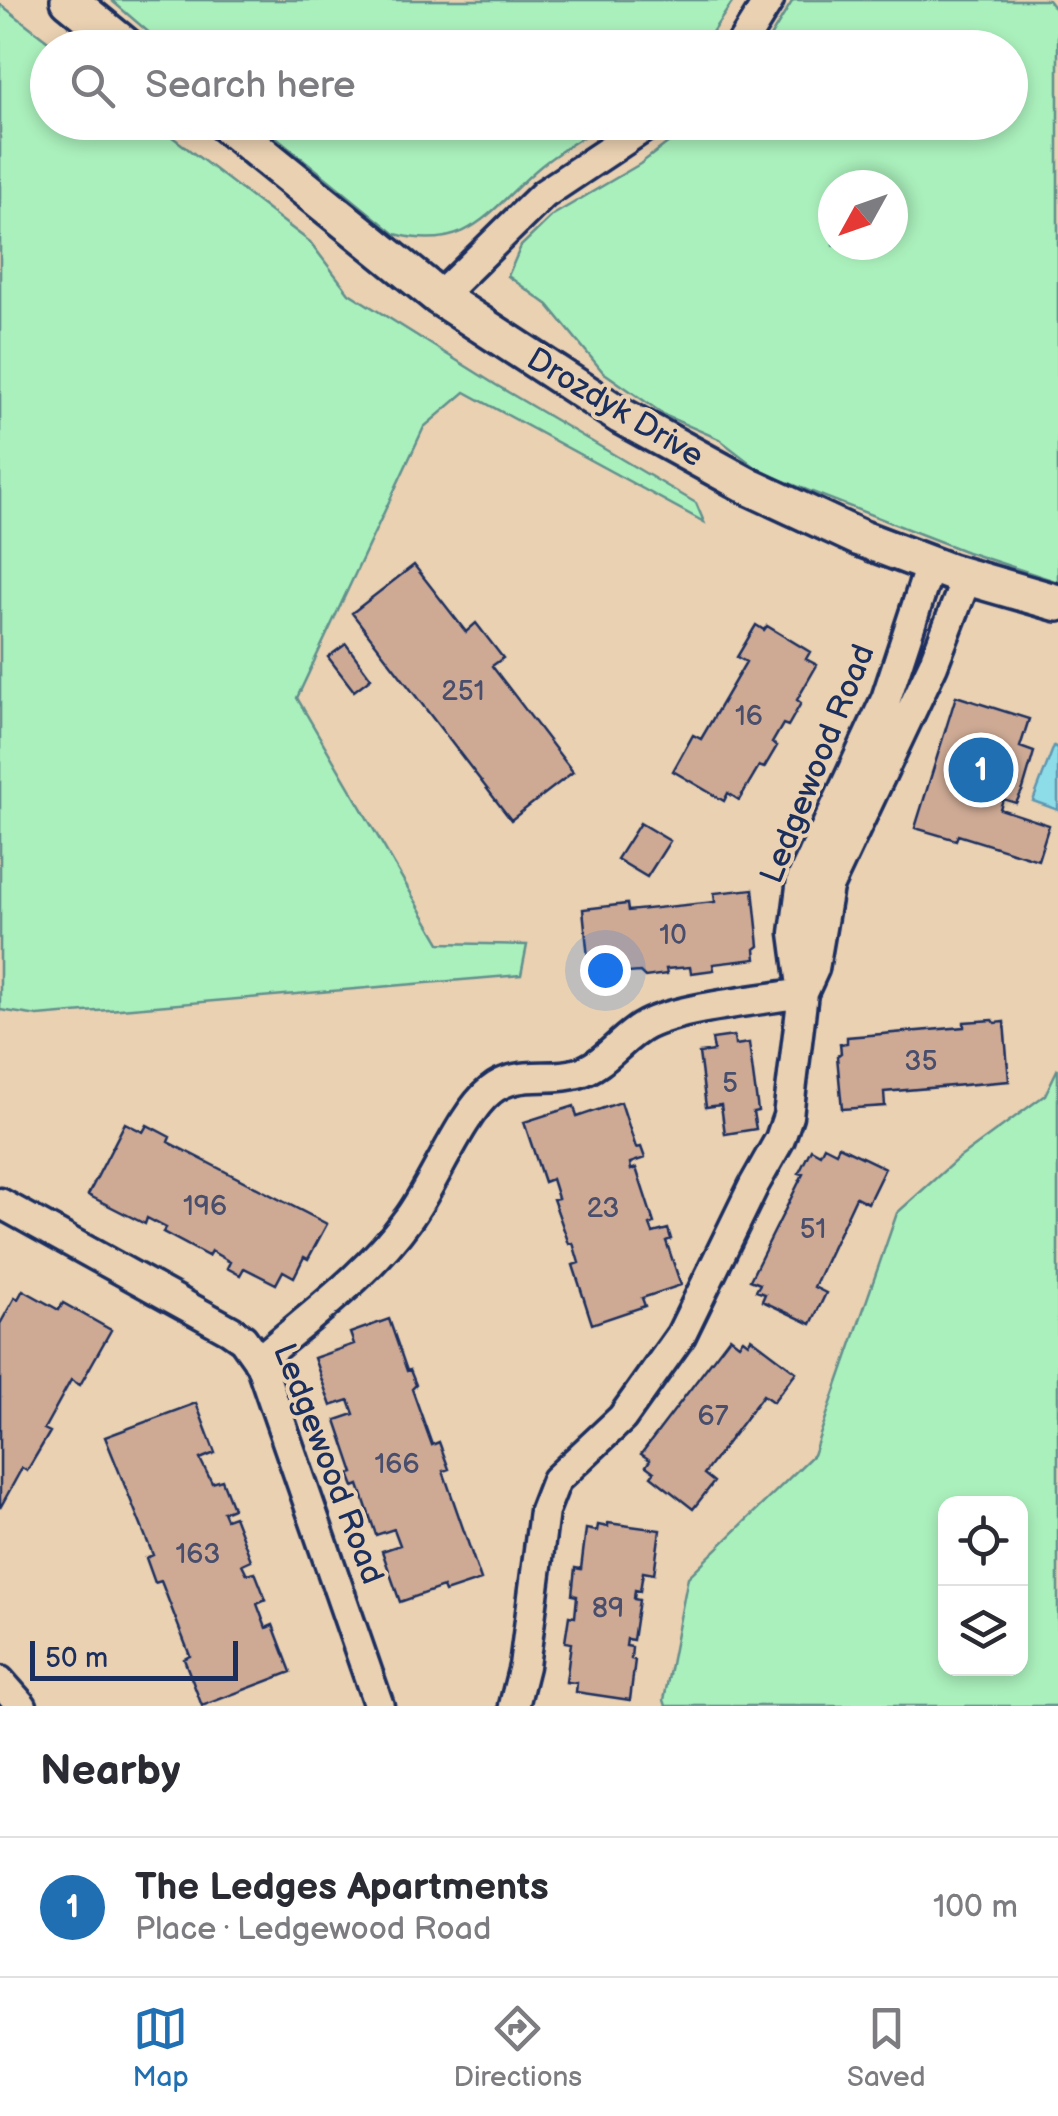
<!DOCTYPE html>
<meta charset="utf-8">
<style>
:root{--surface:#fff;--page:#f7f7f7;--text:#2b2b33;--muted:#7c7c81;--line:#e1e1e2;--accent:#1f6fb2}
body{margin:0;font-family:"Balsamiq Sans",sans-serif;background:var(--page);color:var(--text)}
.controls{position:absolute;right:30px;bottom:30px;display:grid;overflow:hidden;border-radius:20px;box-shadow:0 5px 15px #0003}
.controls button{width:90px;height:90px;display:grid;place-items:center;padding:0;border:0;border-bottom:2px solid var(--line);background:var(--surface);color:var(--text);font:50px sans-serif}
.compass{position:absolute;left:818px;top:170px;width:90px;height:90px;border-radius:50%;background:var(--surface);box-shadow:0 5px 15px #0003;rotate:230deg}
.scale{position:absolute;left:30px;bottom:25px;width:208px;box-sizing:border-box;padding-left:10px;border:5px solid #1b2f5e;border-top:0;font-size:28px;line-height:35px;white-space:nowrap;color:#1b2f5e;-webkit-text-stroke:8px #ead1b2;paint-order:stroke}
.you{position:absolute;left:605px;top:970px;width:35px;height:35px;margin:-25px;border:8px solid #fff;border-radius:50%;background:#1a73e8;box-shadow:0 0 0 15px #1a73e833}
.badge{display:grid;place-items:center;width:65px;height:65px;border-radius:50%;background:var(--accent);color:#fff;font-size:32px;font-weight:700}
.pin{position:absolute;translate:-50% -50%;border:5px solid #fff;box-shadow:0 2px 10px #0006}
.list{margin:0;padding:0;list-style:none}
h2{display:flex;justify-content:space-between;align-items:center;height:130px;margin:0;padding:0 40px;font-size:42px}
h2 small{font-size:32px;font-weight:400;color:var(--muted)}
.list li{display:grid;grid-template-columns:65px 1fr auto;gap:30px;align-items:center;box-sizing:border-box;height:140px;padding:0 40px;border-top:2px solid var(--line)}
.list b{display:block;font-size:38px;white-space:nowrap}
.list p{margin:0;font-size:32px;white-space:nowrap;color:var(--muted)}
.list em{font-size:32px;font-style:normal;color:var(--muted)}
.icon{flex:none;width:55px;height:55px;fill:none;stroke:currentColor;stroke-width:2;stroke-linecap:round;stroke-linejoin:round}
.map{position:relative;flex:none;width:1058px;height:1706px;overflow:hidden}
.search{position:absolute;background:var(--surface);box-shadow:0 5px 15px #0003;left:30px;right:30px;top:30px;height:110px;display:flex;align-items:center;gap:25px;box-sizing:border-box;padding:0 35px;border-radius:55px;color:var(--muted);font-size:38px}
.sheet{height:270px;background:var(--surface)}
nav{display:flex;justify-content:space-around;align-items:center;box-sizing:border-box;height:140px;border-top:2px solid var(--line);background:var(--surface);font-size:28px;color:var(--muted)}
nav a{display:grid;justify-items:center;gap:5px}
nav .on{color:var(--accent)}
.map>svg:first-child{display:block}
.green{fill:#aaf0bc;stroke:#62908d;stroke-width:2.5;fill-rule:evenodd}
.water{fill:#8ddde9;stroke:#5f97b1;stroke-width:2.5}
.building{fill:#ceaa95;stroke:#1b2f5e;stroke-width:2.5}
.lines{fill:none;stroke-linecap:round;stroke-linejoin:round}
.minor-casing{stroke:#1b2f5e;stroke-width:35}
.tertiary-casing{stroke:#1b2f5e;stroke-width:42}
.minor{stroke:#ead1b2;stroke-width:28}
.tertiary{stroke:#ead1b2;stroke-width:35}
.labels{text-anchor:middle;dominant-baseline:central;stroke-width:8;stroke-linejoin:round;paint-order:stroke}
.number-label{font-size:28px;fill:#484e6c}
.street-label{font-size:32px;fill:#1b2f5e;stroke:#ead1b2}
</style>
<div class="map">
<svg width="1058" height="1706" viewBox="0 0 1058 1706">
<rect width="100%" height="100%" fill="#ead1b2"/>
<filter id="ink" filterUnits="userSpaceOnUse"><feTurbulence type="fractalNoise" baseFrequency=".01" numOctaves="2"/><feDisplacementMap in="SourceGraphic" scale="20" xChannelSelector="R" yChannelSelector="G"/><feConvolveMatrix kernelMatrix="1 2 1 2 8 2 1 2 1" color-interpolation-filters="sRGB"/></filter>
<g filter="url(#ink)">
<path class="green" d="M111,0h623l-32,47 -535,1z
M793,0h255l10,13v569l-91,-30 -204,-79 -44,-34 -53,-23 -63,-44 -55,-67 -40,-29 13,-30 32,-31 87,-51 54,-41 316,-1v-74l-246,-1zM833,185h60v60h-60z
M0,4l56,43 -8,1v74l106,1 156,119 39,51 147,92 200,118 8,19 -239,-130 -41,35 -127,271 143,245 87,2 -6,30 -483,41 -38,-6z
M259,123h346c-21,14 -45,27 -64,43 -50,41 -70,88 -146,68z
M1058,1068v638h-392l-2,-6 24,-123 125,-122 84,-242 58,-52 90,-66zM946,1504h74v164h-74z"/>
<path class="water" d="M1054,746l4,2v62l-25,-9z"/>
<path class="building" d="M414,565l52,67 10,-9 27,35 -11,8 81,106 -62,48 -159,-207z
M756,625l8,5 3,-4 43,26 -4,7 11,6 -20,35 4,3 -13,23 -5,-2 -11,19 5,3 -13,22 -5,-2 -20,34 -11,-7 -4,8 -51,-30 20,-36 8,4 45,-77 -9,-5z
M346,644l25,34 -17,13 -26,-34z
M956,696l73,23 -9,28 14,5 -11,37 -7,14 -13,-4 -3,10 49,16 -11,35 -80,-25 -2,5 -41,-12z
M640,823l30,18 -23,36 -30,-18z
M753,889l6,57 -4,3 1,10 -43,5 1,6 -23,3 -1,-6 -24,2 1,5 -22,3 -5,-5 -36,3 -1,-10h-8v-8l-7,1 -5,-49 44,-5 1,7 87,-9 -1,-9z
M993,1020l2,3 9,-1 5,59 -125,11 1,14 -43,3 -5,-53 4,-3 -1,-9 7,-1v-6l117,-10v-5z
M734,1036l1,9 14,-2 9,68 -5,1 3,17 -31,5 -4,-29 -15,2 -7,-54 15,-2 -2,-12z
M621,1102l15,46 5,-1 4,11 -15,5 1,7 5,-2 18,55 -4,2 3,8 15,-4 3,10 -5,2 15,44 -39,13 3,8 -53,18 -19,-59 6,-2 -6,-20 -4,1 -16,-45 5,-1 -6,-19 -8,3 -20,-60 50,-16 3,11z
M125,1123l18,9 4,-7 23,12 -2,5 159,82 -19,35 -4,-2 -10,20 -11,-6 -7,13 -32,-16 -4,7 -13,-7 3,-6 -19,-11 -3,5 -45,-24 3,-4 -19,-10 -2,6 -57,-29z
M824,1146l12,6 3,-6 46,22 -17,35 -12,-6 -42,90 12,6 -15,31 -49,-23 3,-7 -9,-3 4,-7 -10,-4 53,-106 -4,-1 12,-24 9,5z
M23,1290l36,20 4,-7 48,27 -31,55 -9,-5 -27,49 6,3 -23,39 -5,-3 -22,40v-184l15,-27 3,2z
M389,1319l18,52 3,-1 6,15 -4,4 20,56 7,-3 10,27 -6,2 38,109 -36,12 -2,-5 -43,15 -18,-51 18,-6 -6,-16 -18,6 -17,-50 -5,2 -5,-13 5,-1 -18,-53 18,-6 -5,-14 -18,6 -17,-48 40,-14 -4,-11z
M730,1337l9,7 4,-5 5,4 3,-5 45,34 -23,30 -10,-7 -59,79 10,8 -21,27 -42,-33 3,-4 -8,-6 4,-6 -9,-6z
M196,1403l19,50 -15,6 12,24 10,-3 11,28 -10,4 3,7 8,-3 17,44 -9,4 5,10 8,-2 11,28 -9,4 9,24 7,-3 18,47 -89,34 -18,-47 6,-3 -29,-75 -6,2 -9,-25 7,-3 -48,-118z
M608,1523l52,7 -6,44 -11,-2 -3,19 -5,-1 -1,9 5,1 -6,40 -6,-1 -1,7 6,1 -1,12 4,1 -5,40 -54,-8 1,-9 -11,-1 5,-39 -6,-1 4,-26 6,1 2,-21 -5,-1 3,-27 6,1 5,-40 11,2 1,-6 10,2z"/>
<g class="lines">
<g class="minor-casing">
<path id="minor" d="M739,48l30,-48
M439,297l105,-103 108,-72
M802,986l-7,-53 7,-54 84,-180 44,-134
M0,1203l230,127 13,9 17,24 119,343
M258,1361c52,-45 110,-86 150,-142 25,-33 53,-105 82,-128 26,-22 59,-9 88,-18 27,-8 44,-36 68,-48 36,-18 115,-25 157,-32
M0,1681l22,25
M514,1706l10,-40 20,-155 12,-31 66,-62 59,-83 73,-150 26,-46 8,-23 15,-123 11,-24 14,-82 105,-222 34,-88"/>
</g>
<g class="tertiary-casing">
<path id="tertiary" d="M69,0l59,48
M223,122l216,175 182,119 131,72 108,50 90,34 108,31"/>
</g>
<use href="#minor" class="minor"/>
<use href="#tertiary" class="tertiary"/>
</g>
</g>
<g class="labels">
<g class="number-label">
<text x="463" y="691">251</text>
<text x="749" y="716">16</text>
<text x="673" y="935">10</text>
<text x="921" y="1061">35</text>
<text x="730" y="1083">5</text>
<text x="205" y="1206">196</text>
<text x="603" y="1208">23</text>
<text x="813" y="1229">51</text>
<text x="713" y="1416">67</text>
<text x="397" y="1464">166</text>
<text x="198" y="1554">163</text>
<text x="608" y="1608">89</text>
</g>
<g class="street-label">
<text transform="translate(615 408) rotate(31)">Drozdyk Drive</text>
<text transform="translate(818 764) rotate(-68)">Ledgewood Road</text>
<text transform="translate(328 1464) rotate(69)">Ledgewood Road</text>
</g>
</g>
</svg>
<div class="controls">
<button><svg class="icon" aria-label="locate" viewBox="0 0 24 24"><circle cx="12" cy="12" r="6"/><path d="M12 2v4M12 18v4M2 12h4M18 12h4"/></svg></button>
<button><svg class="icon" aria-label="layers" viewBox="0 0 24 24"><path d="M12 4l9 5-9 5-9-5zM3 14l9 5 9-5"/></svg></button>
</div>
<svg class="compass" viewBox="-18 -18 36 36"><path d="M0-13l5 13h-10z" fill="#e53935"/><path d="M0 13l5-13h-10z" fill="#7c7c81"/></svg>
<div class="scale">50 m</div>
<div class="you"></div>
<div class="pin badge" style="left:981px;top:770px">1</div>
<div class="search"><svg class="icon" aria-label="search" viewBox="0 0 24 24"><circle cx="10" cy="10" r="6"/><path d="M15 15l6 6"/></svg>Search here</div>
</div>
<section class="sheet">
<h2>Nearby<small></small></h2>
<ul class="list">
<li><span class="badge">1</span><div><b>The Ledges Apartments</b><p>Place · Ledgewood Road</p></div><em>100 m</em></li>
</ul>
</section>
<nav>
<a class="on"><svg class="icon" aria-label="map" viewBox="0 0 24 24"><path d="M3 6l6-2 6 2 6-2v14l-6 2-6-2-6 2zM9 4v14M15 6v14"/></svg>Map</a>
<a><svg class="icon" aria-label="directions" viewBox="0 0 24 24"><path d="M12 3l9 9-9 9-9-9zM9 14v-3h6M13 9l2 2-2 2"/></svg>Directions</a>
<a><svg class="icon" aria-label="saved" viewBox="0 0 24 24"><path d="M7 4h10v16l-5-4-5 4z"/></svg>Saved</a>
</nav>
